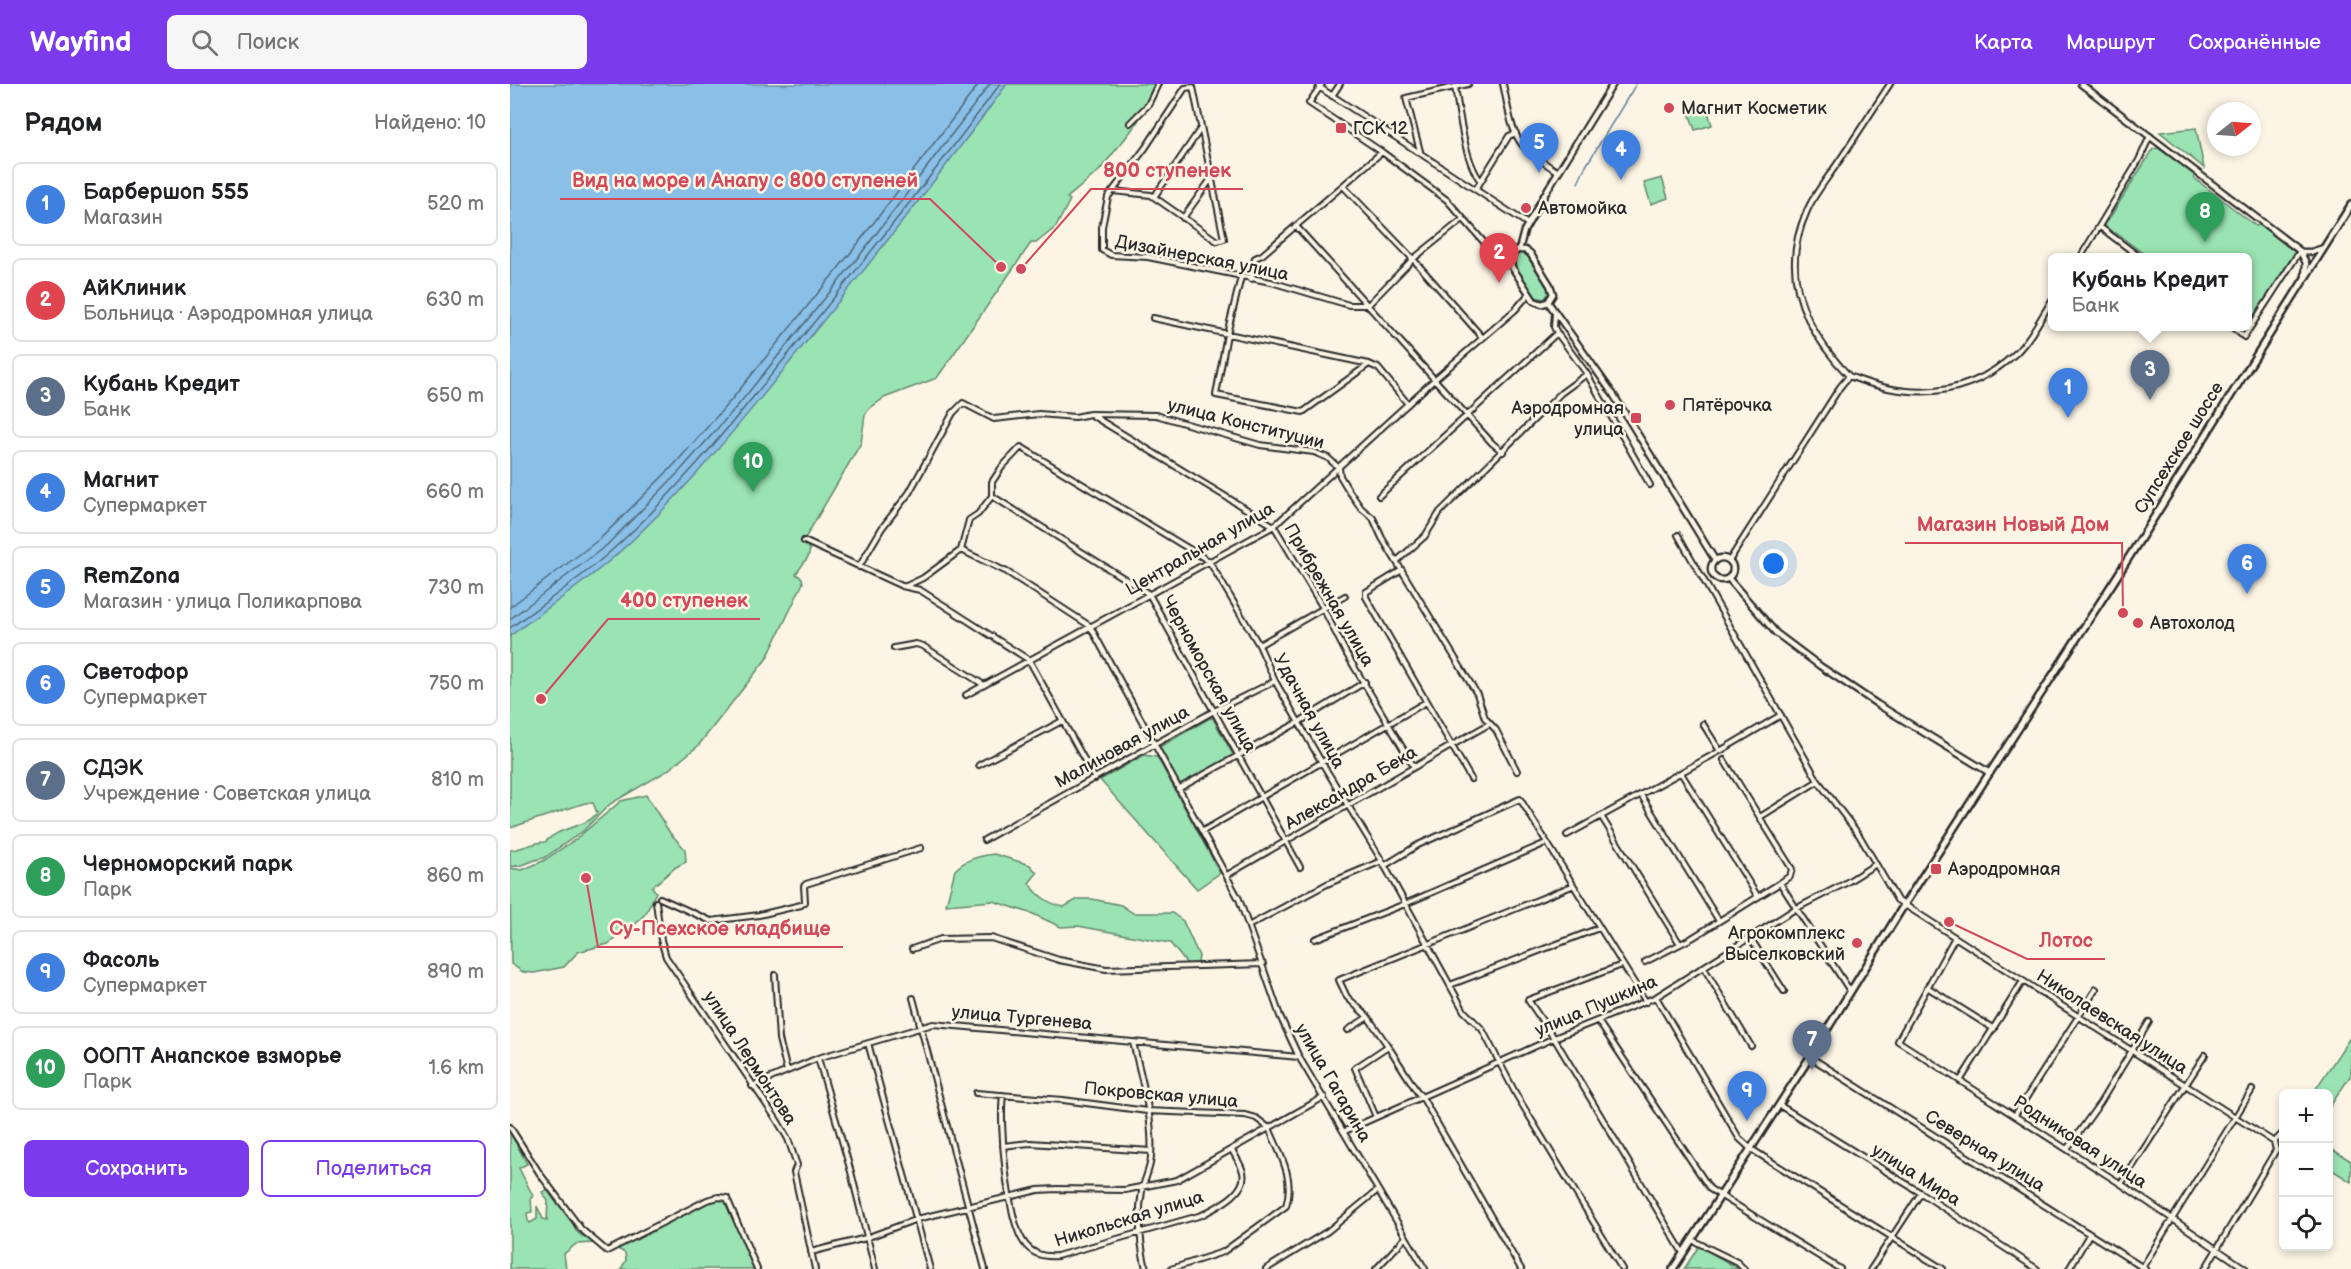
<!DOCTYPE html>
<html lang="ru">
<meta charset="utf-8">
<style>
:root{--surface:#fff;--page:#f6f6f6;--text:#202124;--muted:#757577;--line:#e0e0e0;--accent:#7c3aed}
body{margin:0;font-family:"Balsamiq Sans",sans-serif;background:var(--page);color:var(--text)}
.controls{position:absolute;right:18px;bottom:18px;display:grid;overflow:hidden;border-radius:9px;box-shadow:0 3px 9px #0003}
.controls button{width:54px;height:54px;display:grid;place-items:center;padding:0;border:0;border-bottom:2px solid var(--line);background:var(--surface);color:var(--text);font:30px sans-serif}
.compass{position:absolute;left:1697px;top:18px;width:54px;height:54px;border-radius:50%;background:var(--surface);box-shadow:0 3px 9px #0003;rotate:73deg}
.you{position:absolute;left:1264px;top:480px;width:21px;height:21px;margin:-15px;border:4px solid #fff;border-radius:50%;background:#1a73e8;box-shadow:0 0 0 9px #1a73e833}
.badge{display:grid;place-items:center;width:39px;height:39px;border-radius:50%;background:var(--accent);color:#fff;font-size:20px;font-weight:700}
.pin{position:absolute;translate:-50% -50px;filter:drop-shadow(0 2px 3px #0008)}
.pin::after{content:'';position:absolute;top:32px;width:21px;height:18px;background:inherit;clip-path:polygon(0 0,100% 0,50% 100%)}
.popup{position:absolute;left:1538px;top:169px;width:204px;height:78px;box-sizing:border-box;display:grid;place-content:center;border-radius:9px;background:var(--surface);filter:drop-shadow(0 2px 4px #0005);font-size:20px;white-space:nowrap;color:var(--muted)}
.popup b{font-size:22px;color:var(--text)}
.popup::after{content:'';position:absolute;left:50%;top:100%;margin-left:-12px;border:12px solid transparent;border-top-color:var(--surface)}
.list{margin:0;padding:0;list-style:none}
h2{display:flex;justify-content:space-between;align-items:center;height:78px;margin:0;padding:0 24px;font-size:26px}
h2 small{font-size:20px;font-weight:400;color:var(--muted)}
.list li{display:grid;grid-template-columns:39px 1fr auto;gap:18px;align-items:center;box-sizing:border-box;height:84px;margin:0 12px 12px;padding:0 12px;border:2px solid var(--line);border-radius:9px}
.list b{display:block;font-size:22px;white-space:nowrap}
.list p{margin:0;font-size:20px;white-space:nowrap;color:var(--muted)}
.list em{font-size:20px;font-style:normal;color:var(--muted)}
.actions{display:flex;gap:12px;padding:18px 24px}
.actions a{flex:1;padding:14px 0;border:2px solid var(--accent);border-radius:9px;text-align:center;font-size:21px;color:var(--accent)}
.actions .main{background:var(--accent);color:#fff}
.icon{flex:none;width:33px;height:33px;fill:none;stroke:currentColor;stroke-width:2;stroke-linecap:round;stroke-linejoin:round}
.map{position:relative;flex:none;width:1841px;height:1185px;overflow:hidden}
header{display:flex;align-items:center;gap:36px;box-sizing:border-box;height:84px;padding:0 30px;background:var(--accent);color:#fff}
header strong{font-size:28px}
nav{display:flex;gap:33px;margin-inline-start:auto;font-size:21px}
.search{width:420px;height:54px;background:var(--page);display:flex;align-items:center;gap:15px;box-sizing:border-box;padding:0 21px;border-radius:9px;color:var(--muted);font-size:22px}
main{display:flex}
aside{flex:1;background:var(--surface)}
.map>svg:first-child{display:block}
.green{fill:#9ae3b2;stroke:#62876e;stroke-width:1.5}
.water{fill:#8ac0e8;stroke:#64849c;stroke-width:1.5}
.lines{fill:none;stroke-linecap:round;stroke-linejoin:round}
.shore{stroke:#516777;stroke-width:1.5}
.stream{stroke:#64849c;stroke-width:1.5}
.minor-casing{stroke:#2b2b2b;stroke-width:8}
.tertiary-casing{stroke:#2b2b2b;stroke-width:9}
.secondary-casing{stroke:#2b2b2b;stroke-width:10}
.minor{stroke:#fcf5e5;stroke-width:4}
.tertiary{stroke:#fcf5e5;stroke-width:4.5}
.secondary{stroke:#fcf5e5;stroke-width:5}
.poi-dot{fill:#d1495b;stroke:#fcf5e5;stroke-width:2}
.labels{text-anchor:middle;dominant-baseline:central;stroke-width:5;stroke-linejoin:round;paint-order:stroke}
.poi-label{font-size:18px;fill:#2b2b2b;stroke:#fcf5e5;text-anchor:start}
.street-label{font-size:18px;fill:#2b2b2b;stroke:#fcf5e5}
.leader{fill:none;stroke:#d1495b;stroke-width:2}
.callout-dot{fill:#d1495b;stroke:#fcf5e5;stroke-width:2}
.callout-label{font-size:20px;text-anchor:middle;font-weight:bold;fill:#d1495b;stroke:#fcf5e5;stroke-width:5;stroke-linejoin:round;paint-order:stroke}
</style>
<header>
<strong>Wayfind</strong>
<div class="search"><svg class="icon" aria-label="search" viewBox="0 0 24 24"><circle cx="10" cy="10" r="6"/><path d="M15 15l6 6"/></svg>Поиск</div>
<nav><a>Карта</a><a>Маршрут</a><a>Сохранённые</a></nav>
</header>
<main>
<aside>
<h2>Рядом<small>Найдено: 10</small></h2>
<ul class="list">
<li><span class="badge" style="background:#3f7fe0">1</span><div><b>Барбершоп 555</b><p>Магазин</p></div><em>520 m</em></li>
<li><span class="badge" style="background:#e0444e">2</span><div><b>АйКлиник</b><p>Больница · Аэродромная улица</p></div><em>630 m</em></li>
<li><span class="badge" style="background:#5c6f8a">3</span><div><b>Кубань Кредит</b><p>Банк</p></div><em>650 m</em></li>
<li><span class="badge" style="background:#3f7fe0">4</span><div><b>Магнит</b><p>Супермаркет</p></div><em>660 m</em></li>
<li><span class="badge" style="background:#3f7fe0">5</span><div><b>RemZona</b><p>Магазин · улица Поликарпова</p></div><em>730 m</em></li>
<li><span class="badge" style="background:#3f7fe0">6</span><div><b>Светофор</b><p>Супермаркет</p></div><em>750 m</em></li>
<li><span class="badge" style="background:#5c6f8a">7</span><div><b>СДЭК</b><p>Учреждение · Советская улица</p></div><em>810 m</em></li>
<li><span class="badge" style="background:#2e9e5b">8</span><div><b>Черноморский парк</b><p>Парк</p></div><em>860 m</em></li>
<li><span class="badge" style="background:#3f7fe0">9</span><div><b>Фасоль</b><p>Супермаркет</p></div><em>890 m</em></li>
<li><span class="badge" style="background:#2e9e5b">10</span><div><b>ООПТ Анапское взморье</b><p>Парк</p></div><em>1.6 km</em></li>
</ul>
<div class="actions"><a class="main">Сохранить</a><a>Поделиться</a></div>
</aside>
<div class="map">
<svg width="1841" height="1185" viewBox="0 0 1841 1185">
<rect width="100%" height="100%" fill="#fcf5e5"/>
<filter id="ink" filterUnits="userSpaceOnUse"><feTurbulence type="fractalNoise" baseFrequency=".0167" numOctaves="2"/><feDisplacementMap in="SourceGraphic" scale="12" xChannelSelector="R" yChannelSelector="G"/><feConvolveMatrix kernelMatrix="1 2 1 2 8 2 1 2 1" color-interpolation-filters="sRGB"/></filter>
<g filter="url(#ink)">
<path class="green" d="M496,0h154l-25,42 -36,45 -32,27 3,2 -14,27 -20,16h-5l-94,135 -53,20 -15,11 -4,6 -4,28 -57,97 6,10 -2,7 -12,17 6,4 1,5 -36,75 -69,88 -31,25 -57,33 -27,27 -39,27c-13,1 -20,10 -34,8v-16c13,-1 23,-8 35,-8 16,-17 40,-13 52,-29l-4,-10h-8l-75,25v-194z
M1196,21l6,20 -17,5 -7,-20z
M1686,44l8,40 -44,-36z
M1648,64l37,27 -1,3 62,48 4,-1 35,27 -50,82 -9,-7 12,-1v-68l-100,-1 -32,-24h-4l-6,-3 -1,-5 48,-76z
M1152,94l6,20 -17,6 -7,-21z
M1012,169l6,4 20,32 1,5 -5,5 -9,-2 -20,-31v-10z
M702,633l21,38 -54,32 -23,-38z
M634,671l13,2 63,116 -23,16 -97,-109z
M136,711l24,38 15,16 1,13 -10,5 -24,20 4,5 -10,21 -14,15 -24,16 -30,8 -14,15 -30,6 -11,-1 -12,-8 -1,-96 12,2 21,-9 33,-22 45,-38z
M484,770l36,11 7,8 -8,10c10,14 19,20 35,24l14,-8h14l29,6 12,8h39l11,8 16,35 -1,7 -10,2 -18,-22 -92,-17 -17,1 -28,-13 -40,-13 -47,4 9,-35c11,-11 24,-14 39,-16z
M1841,952v39l-22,33 -1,-14 -15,-1z
M0,1048l17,32 -8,4 14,28 -2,2 1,14 -5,1 1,8 2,2 7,-4v-13l6,13 4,1 1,-19 -6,-9 5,-2 10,14 2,-8 12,22 5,13 6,5 9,2 4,5 -19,1 -12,10 2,15h-56z
M1818,1063l23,14v21l-22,-14z
M208,1114l7,2 31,69h-135l5,-9 -1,-7 -9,-5 82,-42z
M1189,1162l40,23h1h-56z"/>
<path class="water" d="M0,0h497c-71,97 -146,190 -221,283 -53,65 -108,133 -171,189 -33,29 -70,53 -105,80z"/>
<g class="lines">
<path class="shore" d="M0,523l91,-69 72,-72 59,-67 121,-149 126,-166
M0,535l97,-74 72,-73 60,-68 121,-149 130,-171
M0,544c34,-25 70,-49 101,-77 63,-56 117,-123 170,-188 75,-92 149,-184 219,-279"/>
<path class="stream" d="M1068,99l8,-17 50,-82"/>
<g class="minor-casing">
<path id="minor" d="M812,0l-13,19 73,49 65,48 49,56 14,4
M993,0c5,21 7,51 24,66 9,8 21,15 31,22
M809,3l209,137
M945,3c4,24 10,77 26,94
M822,12l8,-12
M620,39l18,-18 10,-21
M910,67l-14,-53 62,-14
M833,102l70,73 69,78
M966,105l33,-53 7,-3
M603,107l38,4 66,46 7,-2 -31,-152 -8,1 -39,59 -38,50 -6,30v23l9,5 37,2 123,25 78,23h19
M644,113l47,-69
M673,134l28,-39
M786,142l196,217 11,9
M1590,143l41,31
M1570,174l59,-98 11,-24
M731,193l-14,57 -11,61 87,17 66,-48
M741,195l4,-21 7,-3 120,-103
M858,221l45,-46 50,-40
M1045,228l-1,15 3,6 30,41 63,111
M643,234l216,46 9,4 30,36
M1721,242l13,11 56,-86
M1339,292c-45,-47 -71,-102 -42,-165 7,-17 20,-32 30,-47 18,-26 35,-53 53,-80
M583,332l181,110 49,82 23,45 68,114
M482,412l157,98 151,273
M869,412l178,-163
M1168,451l140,246 41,54 38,65 377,242
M294,457l98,45 18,4 109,70 66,119
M451,466l46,22 83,54 149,273 41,117 19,41 126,212
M888,476l27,-24 15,-24 121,-119 26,-19
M1219,477l111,-174 9,-11c59,24 118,23 167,-23 15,-15 25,-35 36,-53
M349,483l23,-39 27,-35 44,-80 10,-10 31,16 45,-5 36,3 15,-3 66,1 104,30 54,7 14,6 11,10 1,8 9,15 12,17 12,10 9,20 95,156 8,24 11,12 21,41
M892,486l-36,22v5l105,182
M396,502l17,-8 38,-28 8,-30 9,-6 14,-18v-14l10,-15 19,-20 188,114 50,84 16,36 47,82 60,98 82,150 18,18 35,67 105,173
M749,561l86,-49
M384,564l22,-4 7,2 61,39
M456,611l308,-169 160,-146 81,-70 14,-16
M1193,640l17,27
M1214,676l68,109 -2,7 -10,7 70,108
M469,681l83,-44
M1171,689l77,124
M668,705l121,-67 66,-40
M1131,711l78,126
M1091,732l79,128
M1250,733l58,-36
M693,747l223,-129
M1057,751l153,-84 61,-36
M474,756l230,-129 61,-30
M874,782l34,-21 102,-46 126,203
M717,791l262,-151
M150,814l51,23 48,-6 42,-10 4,-3 -1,-16 2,-2 115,-36
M146,818l5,38 5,17 111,163 11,19 9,26 -3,7 21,97
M740,841l77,-41 55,-23
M1445,853l-57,104 223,143 125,85
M805,855l90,-35 141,-61
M1241,855l33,52
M402,865l29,-10 50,-1 68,22 47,9 157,-5
M1135,878l47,-24 88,-55
M1112,881l-94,35 26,38 129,215
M1194,884l47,78
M265,891l4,64 8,32
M940,901l149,-57
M1417,903l67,42
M1146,913l83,141 12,11 192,120
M403,914l72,271
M1088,937l112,168 130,80
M838,946l20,-13
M623,958c8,36 21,77 18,114 0,12 -7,23 -9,35 -5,27 -2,52 4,78
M358,959l62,226
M878,962l-20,-29 -21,-20 -8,-17 233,-94
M1300,973l335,212
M308,974l33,114 24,97
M1450,997l63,-100
M242,1002l66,-28 115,-34 366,33
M466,1009l87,7 84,11 98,4 11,3 13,10c11,26 26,50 17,78l-63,46 -52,17
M493,1011c-4,29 4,126 22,149 8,11 20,13 32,12l145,-41c14,-8 46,-22 41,-43 -2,-8 -8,-16 -11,-22
M1269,1021l142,88 116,76
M1505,1031l81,-126
M866,1033l-21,-49 33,-22 30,47 4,4 99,172
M0,1043l30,47 41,55 26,22 100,-51 12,-3 8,1 30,71
M835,1047l209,-93 102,-41 139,-88 49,-25 32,-20
M493,1062l27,-3 121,8
M1557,1065l33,-46 49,-81
M1611,1100l84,-129
M1182,1156l45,22 7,7
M301,1168l55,-14 51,-19 121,-29 19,-1 68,1 52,-10 147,-83
M1632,1184l110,-178
M756,1185l62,-38 50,-41
M866,1185l30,-32
M1361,1185l50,-76
M1559,1185l21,-36
M1695,1185l71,-119 -2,-8 10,-10"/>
</g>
<g class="tertiary-casing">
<path id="tertiary" d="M1571,0l219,167 6,12 -1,14
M1007,166h8l5,3 20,32 3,9 -5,8 -6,2 -8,-3 -22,-34 -2,-9z
M1009,166l5,-19 25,-44 64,-103
M1790,168h11l13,-4
M1038,218l65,92 102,166
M1201 485a11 11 0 1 1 22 0a11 11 0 1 1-22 0Z
M1218,494l48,55 44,33 57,38 113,69"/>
</g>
<g class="secondary-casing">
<path id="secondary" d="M1163,1185l137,-212 94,-152 210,-324 237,-376"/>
</g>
<use href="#minor" class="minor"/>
<use href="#tertiary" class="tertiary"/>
<use href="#secondary" class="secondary"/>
</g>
</g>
<g class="poi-dot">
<circle cx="1159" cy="24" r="6"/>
<rect x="825" y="38" width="12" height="12" rx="3"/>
<circle cx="1016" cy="124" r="6"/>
<circle cx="1160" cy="321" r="6"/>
<rect x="1120" y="328" width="12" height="12" rx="3"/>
<circle cx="1628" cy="539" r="6"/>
<rect x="1420" y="779" width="12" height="12" rx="3"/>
<circle cx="1347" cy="859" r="6"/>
</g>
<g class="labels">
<g class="poi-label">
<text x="1171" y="24">Магнит Косметик</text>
<text x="843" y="44">ГСК 12</text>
<text x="1028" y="124">Автомойка</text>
<text x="1172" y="321">Пятёрочка</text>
<text x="1114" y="324" text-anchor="end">Аэродромная<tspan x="1114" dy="21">улица</tspan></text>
<text x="1640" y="539">Автохолод</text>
<text x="1438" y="785">Аэродромная</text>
<text x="1335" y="849" text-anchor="end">Агрокомплекс<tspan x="1335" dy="21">Выселковский</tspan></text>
</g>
<g class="street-label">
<text transform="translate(692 174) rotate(11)">Дизайнерская улица</text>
<text transform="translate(736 340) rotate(14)">улица Конституции</text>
<text transform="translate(1669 364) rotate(-58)">Супсехское шоссе</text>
<text transform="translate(690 465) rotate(-30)">Центральная улица</text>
<text transform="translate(819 511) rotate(60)">Прибрежная улица</text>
<text transform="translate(699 590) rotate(61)">Черноморская улица</text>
<text transform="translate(799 627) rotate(61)">Удачная улица</text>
<text transform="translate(612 663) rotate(-29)">Малиновая улица</text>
<text transform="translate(841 704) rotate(-30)">Александра Бека</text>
<text transform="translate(1086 922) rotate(-23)">улица Пушкина</text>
<text transform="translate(512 934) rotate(5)">улица Тургенева</text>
<text transform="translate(1602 938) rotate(33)">Николаевская улица</text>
<text transform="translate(240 974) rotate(57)">улица Лермонтова</text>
<text transform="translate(823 999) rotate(60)">улица Гагарина</text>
<text transform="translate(651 1011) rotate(5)">Покровская улица</text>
<text transform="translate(1570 1058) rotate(33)">Родниковая улица</text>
<text transform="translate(1475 1067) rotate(32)">Северная улица</text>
<text transform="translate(1406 1091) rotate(32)">улица Мира</text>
<text transform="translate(619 1135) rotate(-17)">Никольская улица</text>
</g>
</g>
<path class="leader" d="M511 185L581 105H733M491 183L420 115H50M1613 529L1612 459H1395M31 615L98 535H250M76 794L88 863H333M1439 838L1517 875H1595"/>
<g class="callout-dot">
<circle cx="511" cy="185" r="6"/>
<circle cx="491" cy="183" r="6"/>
<circle cx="1613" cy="529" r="6"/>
<circle cx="31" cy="615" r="6"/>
<circle cx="76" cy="794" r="6"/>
<circle cx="1439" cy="838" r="6"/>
</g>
<g class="callout-label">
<text x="657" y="93">800 ступенек</text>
<text x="235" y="103">Вид на море и Анапу с 800 ступеней</text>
<text x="1503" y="447">Магазин Новый Дом</text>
<text x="174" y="523">400 ступенек</text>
<text x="210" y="851">Су-Псехское кладбище</text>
<text x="1556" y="863">Лотос</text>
</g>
</svg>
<div class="controls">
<button>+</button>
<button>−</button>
<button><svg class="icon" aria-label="locate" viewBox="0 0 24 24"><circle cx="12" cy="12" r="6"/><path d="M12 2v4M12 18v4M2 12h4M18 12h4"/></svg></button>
</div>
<svg class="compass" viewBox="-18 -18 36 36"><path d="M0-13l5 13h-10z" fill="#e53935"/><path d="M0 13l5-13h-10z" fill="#757577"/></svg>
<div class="you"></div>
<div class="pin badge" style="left:1558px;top:334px;background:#3f7fe0">1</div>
<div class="pin badge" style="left:989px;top:199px;background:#e0444e">2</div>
<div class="pin badge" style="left:1640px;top:316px;background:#5c6f8a">3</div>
<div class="popup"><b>Кубань Кредит</b>Банк</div>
<div class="pin badge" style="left:1111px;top:96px;background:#3f7fe0">4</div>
<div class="pin badge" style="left:1029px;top:89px;background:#3f7fe0">5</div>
<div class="pin badge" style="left:1737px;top:510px;background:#3f7fe0">6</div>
<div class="pin badge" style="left:1302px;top:986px;background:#5c6f8a">7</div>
<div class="pin badge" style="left:1695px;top:158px;background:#2e9e5b">8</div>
<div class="pin badge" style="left:1237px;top:1037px;background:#3f7fe0">9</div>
<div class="pin badge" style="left:243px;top:408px;background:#2e9e5b">10</div>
</div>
</main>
